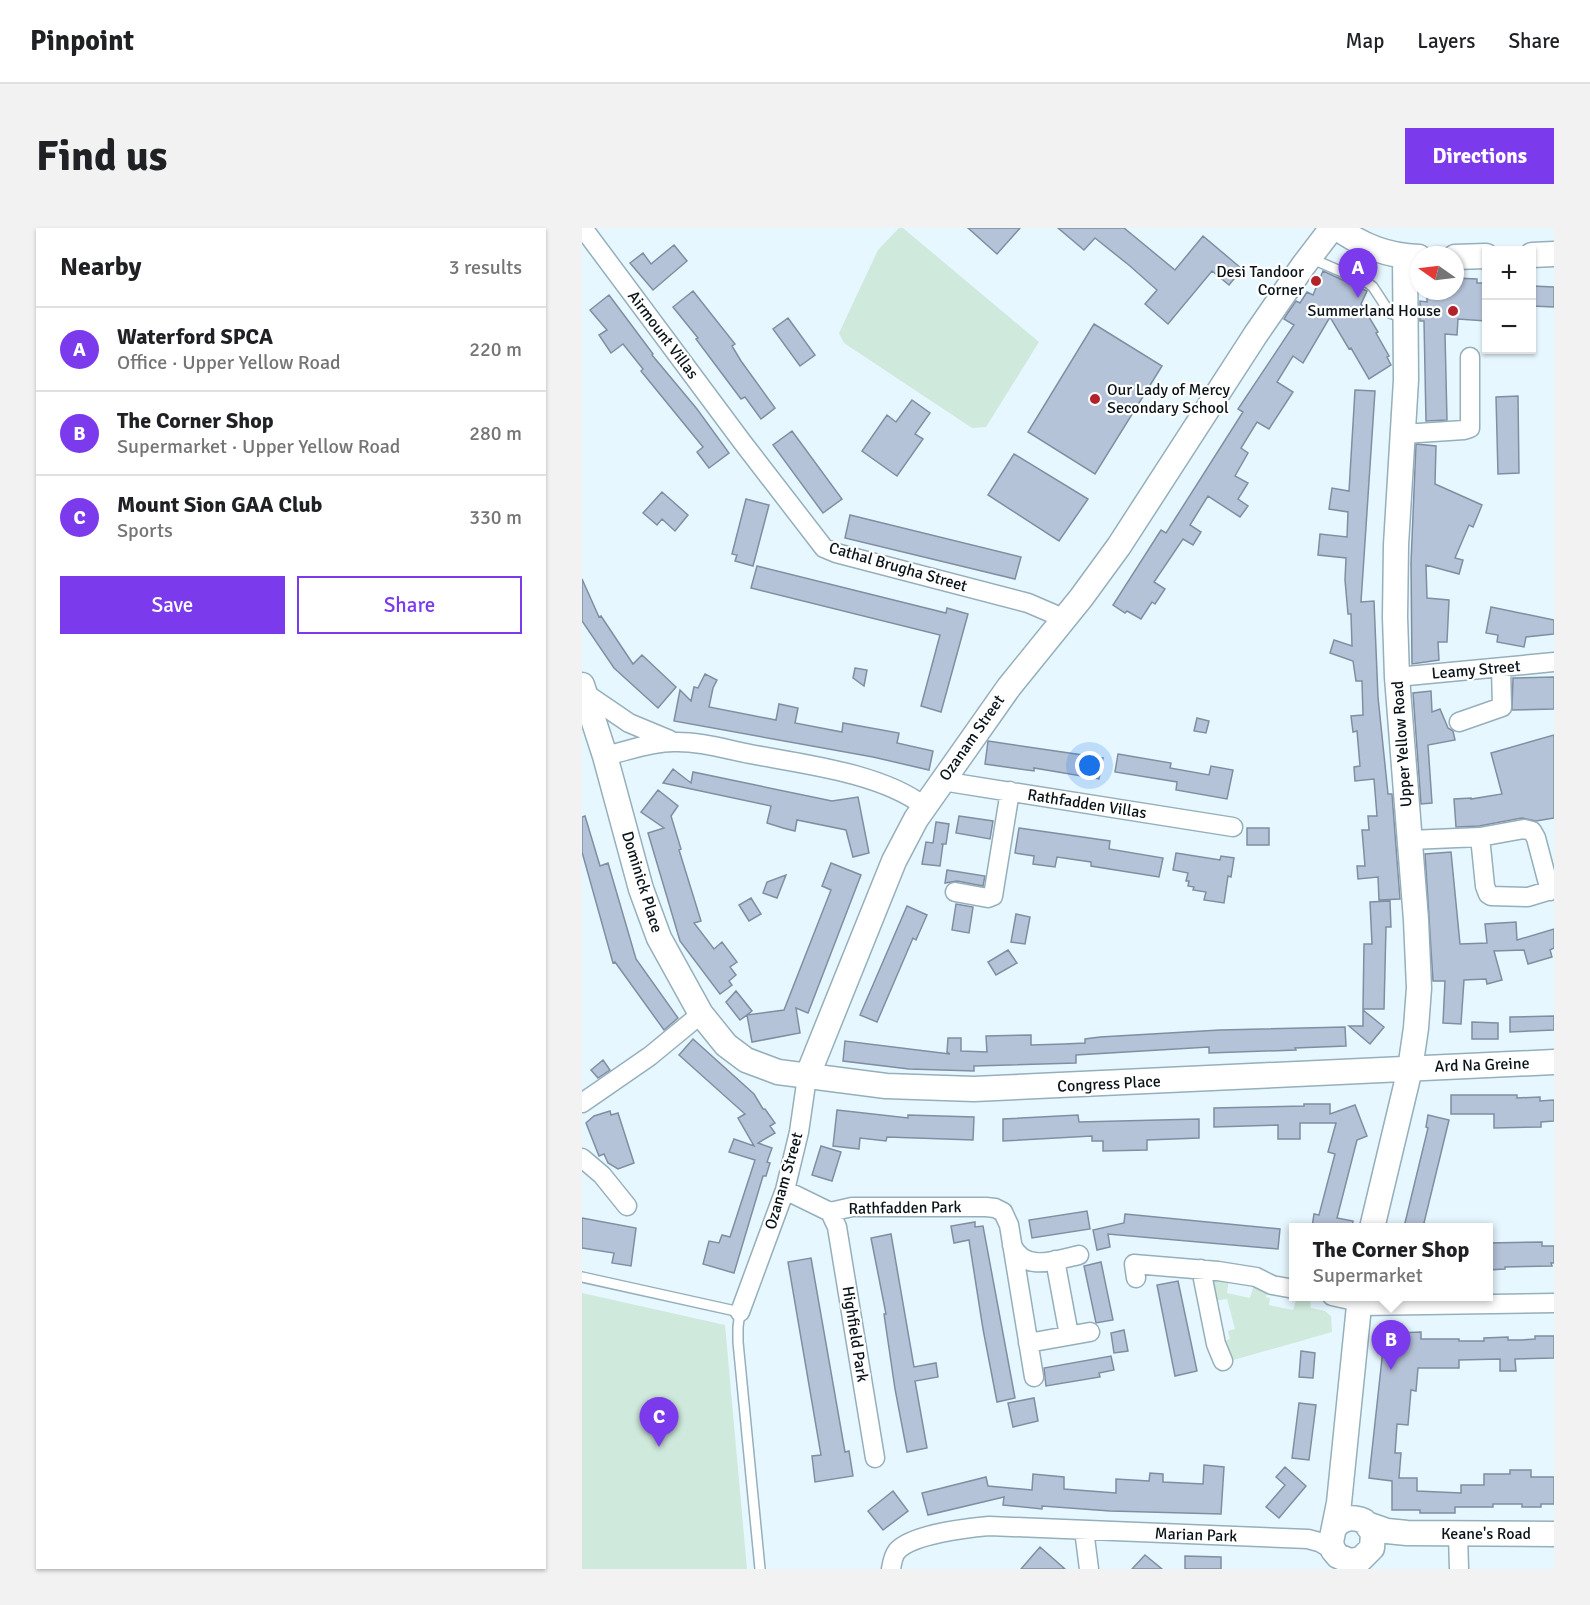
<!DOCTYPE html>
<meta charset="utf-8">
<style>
:root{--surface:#fff;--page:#f2f2f2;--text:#202124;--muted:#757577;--line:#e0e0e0;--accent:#7c3aed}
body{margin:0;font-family:Signika,sans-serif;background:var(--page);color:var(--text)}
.controls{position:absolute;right:18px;top:18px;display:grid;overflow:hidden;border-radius:0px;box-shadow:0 2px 4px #0004}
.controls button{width:54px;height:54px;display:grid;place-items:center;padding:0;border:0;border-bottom:2px solid var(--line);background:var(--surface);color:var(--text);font:30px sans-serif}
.compass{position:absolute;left:828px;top:18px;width:54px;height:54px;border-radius:50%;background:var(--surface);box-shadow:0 2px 4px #0004;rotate:284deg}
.you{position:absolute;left:508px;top:538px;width:21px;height:21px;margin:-15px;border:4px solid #fff;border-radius:50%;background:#1a73e8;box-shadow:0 0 0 9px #1a73e833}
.badge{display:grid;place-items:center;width:39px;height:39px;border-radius:50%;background:var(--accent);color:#fff;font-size:20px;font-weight:700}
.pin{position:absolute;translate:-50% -50px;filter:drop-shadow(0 2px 3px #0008)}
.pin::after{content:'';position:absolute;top:32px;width:21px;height:18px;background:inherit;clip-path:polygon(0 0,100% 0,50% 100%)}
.popup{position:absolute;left:707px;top:995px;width:204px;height:78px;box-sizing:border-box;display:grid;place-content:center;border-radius:0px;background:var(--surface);filter:drop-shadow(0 2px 4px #0005);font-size:20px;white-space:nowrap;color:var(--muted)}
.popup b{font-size:22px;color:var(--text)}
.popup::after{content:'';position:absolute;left:50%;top:100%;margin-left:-12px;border:12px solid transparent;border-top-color:var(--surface)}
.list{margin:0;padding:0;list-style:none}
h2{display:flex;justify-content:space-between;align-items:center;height:78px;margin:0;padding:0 24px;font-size:26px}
h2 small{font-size:20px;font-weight:400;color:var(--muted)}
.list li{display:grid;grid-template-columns:39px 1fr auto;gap:18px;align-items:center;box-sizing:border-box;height:84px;padding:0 24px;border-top:2px solid var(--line)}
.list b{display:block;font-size:22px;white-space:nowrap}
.list p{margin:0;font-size:20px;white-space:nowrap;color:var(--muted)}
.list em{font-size:20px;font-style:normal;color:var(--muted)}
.actions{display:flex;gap:12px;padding:18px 24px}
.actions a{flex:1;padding:14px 0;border:2px solid var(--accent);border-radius:0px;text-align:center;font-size:21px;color:var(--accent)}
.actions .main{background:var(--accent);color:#fff}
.map{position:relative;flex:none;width:972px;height:1341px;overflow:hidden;border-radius:0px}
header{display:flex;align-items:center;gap:36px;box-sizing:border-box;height:84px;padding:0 30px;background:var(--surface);border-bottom:2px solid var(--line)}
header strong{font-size:28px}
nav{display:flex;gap:33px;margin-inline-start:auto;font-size:21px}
.intro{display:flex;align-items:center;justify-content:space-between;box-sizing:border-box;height:144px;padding:0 36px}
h1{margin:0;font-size:42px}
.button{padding:15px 27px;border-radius:0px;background:var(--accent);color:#fff;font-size:21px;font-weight:700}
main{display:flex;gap:36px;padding:0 36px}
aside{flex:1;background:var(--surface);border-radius:0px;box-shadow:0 2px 4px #0004}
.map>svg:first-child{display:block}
.green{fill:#cfe9dc}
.building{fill:#b5c3d9;stroke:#808ea2;stroke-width:1.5}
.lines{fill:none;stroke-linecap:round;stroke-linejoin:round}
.lane-casing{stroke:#95afbb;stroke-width:12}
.street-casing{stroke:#95afbb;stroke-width:21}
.secondary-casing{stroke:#95afbb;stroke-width:27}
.lane{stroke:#fff;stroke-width:9}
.street{stroke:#fff;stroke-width:18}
.secondary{stroke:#fff;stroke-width:24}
.poi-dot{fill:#b3222a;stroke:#fff;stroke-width:2}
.labels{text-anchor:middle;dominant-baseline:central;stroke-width:4.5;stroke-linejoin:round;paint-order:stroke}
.poi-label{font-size:16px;fill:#0a1418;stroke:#fff;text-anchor:end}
.street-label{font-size:16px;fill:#0a1418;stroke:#fff}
</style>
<header>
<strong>Pinpoint</strong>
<nav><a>Map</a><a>Layers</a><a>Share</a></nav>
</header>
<div class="intro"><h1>Find us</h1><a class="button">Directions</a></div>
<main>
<aside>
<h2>Nearby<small>3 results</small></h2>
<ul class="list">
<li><span class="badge">A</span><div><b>Waterford SPCA</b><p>Office · Upper Yellow Road</p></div><em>220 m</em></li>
<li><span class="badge">B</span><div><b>The Corner Shop</b><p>Supermarket · Upper Yellow Road</p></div><em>280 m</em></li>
<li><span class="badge">C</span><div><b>Mount Sion GAA Club</b><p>Sports</p></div><em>330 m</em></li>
</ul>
<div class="actions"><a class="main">Save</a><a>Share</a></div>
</aside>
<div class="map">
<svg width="972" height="1341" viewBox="0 0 972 1341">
<rect width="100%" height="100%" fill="#e7f7ff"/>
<path class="green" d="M317,0h4l136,114 -53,85 -14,1 -128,-85 -5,-10 39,-83z
M635,1050l12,2 -2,13 23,5 4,-14 14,6 -2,7 4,1 -1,7 24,5 4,-13 13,3 1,8 14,3 6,5 1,16 -102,29 -7,-20 7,-2 -2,-8 7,-2 -8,-30 -13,2 -2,-20z
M0,1065l143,32 22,244h-165z"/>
<path class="building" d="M386,0h52l-23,26z
M476,0h66l51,42 28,-34 39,33 -13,16 -17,-14 -44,53 -23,-20 12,-14 -27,-24 -35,-28 -11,12z
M92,17l13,16 -34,29 -23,-27 13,-10 8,11z
M741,43l44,20 -6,13 17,28 -2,1 13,23 -2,1 4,8 -22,14 -18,-31 -2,1 -19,-32 -27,46 -10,-7 -16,26 16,10 -24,37 -12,-7 -16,26 7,5 -13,23 13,7 -10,16 10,7 -8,11 -32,-21 -18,29 11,7 -8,13 -10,-6 -29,43 11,7 -10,15 -3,-2 -11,17 -14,-8 -2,2 -12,-8 48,-75 5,3 77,-121 -5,-3 56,-84 -10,-6 3,-5 9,-13 4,2 7,-11 6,3z
M873,50l22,1v4h9v38l-28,-2 -1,16 -12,-1 2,86 -21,1 -2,-100h-4v-20l7,1v-11h28z
M950,58l22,1v20l-22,-1z
M111,63l42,53 -3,2 9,15 34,47 -14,11 -16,-22 -4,2 -45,-60 2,-1 -25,-31z
M27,67l44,59 -1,1 45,54 32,44 -20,15 -12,-16 6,-5 -62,-76 2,-2 -20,-25 -12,9 -12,-18 8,-5 -17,-20z
M206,90l27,37 -15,11 -27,-37z
M512,96l68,42 -67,108 -67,-42z
M773,162l20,1 -14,211 13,-1 4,96 10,97h4l8,105 -21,1 -1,-23 -20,2 -1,-13h8l-3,-36h7l-1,-14h9l-3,-37 -19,2 -1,-14 6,-1 -3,-35 -4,1 -2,-16 12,-1 -1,-34h-6l-3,-20 -23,-8 4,-13 18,6 -1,-32h-3l-3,-34 1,-22 -28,-3 2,-21 27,3 1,-25 -19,-3 3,-21 17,3z
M936,168l1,77 -21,1 -2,-77z
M330,172l18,13 -15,21 8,5 -26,37 -35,-25 25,-36 9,7z
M210,203l50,68 -19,14 -50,-68z
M834,216l20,2 -1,38 47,21 -9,22 -4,-2 -14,33 8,2 -4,14 -33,-9 1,33 22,2 -2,42h-9l1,18 -27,4 -1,-101z
M432,226l74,45 -29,42 -71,-46z
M80,264l26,23 -13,16 -13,-12 -5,6 -14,-12z
M164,271l23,6 -16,61 -18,-5 2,-6 -5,-1z
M268,287l171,42 -6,22 -170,-41z
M175,338l189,47 1,-5 21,6 -27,98 -20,-6 19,-71 -189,-47z
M0,351l17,38 2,-1 32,48 9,-9 34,32 -18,21 -44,-40 -32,-47z
M909,379l63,13v14l-28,3 -2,10 -27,-5 1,-7 -12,-2z
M273,440l12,2 -3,16 -11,-8z
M123,446l12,6 -4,8 -4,19 67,13 3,-16 19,4 -3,15 47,9 1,-9 56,10 -2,10 36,8 -4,19 -56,-13 -199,-36 6,-31 11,11 3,-14 4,1z
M972,449v32l-42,1 1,-32z
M849,463l1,21 8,-3 8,19 5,3 2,9 -27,5 4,58 -11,1 -8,-111z
M615,490l12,3 -3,12 -12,-2z
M972,507v83l-18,3 -14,-3 -43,8 -23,1 -2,-28 17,-1v1l31,-5 -11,-41z
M406,513l115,17 -4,21 -65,-11v3l-49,-7z
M536,526l53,9 -1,5 39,7 2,-9 22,4 -6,29 -51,-9 1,-8 -62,-10z
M91,541l18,14 2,-11 139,29 26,-4 11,56 -16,4 -7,-27 -49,-10 -2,11 -12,-3 -16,-5 4,-17 -108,-23z
M76,562l20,16 -7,10 10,33 -2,1 22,71 -7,2 20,26 8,-7 15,20 -7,5 6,8 -7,6 3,4 -12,9 -40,-53 -32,-108 16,-5 -23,-16z
M3,588l15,50 8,-3 28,96 42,59 -14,12 -49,-68 -2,1 -31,-111v-35z
M377,588l34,5 -3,18 -34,-6z
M354,594l13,2 -3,20h-5h2l-3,22 -18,-2 4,-22 7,1z
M437,600l91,13 -1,8 54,9 -4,19 -68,-11v-4l-34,-5 -2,10 -22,-3 1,-8 -19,-3z
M665,600h22v17h-22z
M869,624l9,92 27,-1 -2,-19 31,-2 1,18 37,-11v19l-4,2 2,7 -24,7 -4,-14 -30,1 8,29 -15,4 -1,-5 -22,1 -3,44 -18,-1 2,-42h-12l-8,-127z
M594,625l44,7 1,-4 13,2 -3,19 -3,-1 -4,27 -20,-3 2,-8 -13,-2 1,-3 -6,-1 1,-5h-3l2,-8 -15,-3z
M249,635l30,12 -53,138 -12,-5 4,25 -48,9 -5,-27 -7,5 -14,-18 10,-11 16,20 -5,4 37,-5 47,-120 -9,-4z
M365,642l38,6 -2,10 -26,-5 -12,2z
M204,647l-9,23 -14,-5 4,-11z
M169,670l10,16 -12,7 -10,-16z
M808,673l1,26h-5l-2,82h-21l1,-65h8l-2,-42z
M374,676l17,3 -4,26 -17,-3z
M325,678l20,9 -11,25 -3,-2 -36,84 -17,-7z
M434,686l14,3 -5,27 -14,-2z
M426,722l9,13 -21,12 -8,-13z
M781,782l21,17 -14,17 -21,-18h14z
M972,788v14l-44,2v-15z
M890,794l26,1v16h-26z
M763,799l1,19 -51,2 1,2 -87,3v-6l-133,8v8l-102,3v5l-65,-2 -66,-8 2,-20 105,13 -3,-2 1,-14h13v13l26,1 -1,-16 45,-1v10l33,-1 21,-1v-4l15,-2 120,-7z
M111,811l61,55 9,15h2l10,14 -5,3 5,7 -17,10 14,5 -5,14 3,1 -4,13h-3l-29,97 -31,-9 6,-23 10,2 3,-8 8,2 25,-77 -26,-8 5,-13 20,7 -16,-28 7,-4 -66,-59z
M21,832l7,10 -12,8 -7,-8z
M869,867h66v3l23,-1v4l14,-1v21l-13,1v5l-47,1v-14h-43z
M722,876h26v10l25,-9 12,31 -10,4 -20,78 16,3 -1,6h-40l2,-13 5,1 16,-61 -7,-2 8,-29h-36v16h-22v-14l-64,2v-19l90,-2z
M255,882l71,8v-3l66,2 -1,23 -86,-3 -1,4 -26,-3 -1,11 -26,-3z
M28,883l1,4 7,-2 16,50 -16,6 -10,-6 -4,-9 -5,2 -13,-33 8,-7z
M496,887l1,7 120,-3v19l-52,2v10l-44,1v-10h-11v-5l-89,5v-22z
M846,887l21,5 -26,107h-19l24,-99 -2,-1z
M239,918l20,6 -9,29 -20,-6z
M505,983l3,18 -58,9 -3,-18z
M543,986l155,15 -2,20 -170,-15 2,13 -13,3 -4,-20 31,-7z
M0,990l54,10 -5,38 -19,-3 2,-10 -32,-5z
M393,994v5l8,-1 32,172 -18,4 -14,-73 -14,-89 -15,3 -3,-17z
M309,1006l23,133 22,-4 2,14 -23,4 12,67 -20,4 -12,-63 -11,-75h2l-15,-76z
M960,1014v4h12v17h-3l1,3 -47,1v2l-17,1v-27z
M229,1030l34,194 4,-1 4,25 -38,6 -3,-26 9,-1 -33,-193z
M519,1034l12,58 -17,3 -12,-57z
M596,1053l19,90 -22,5 -18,-91z
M542,1102l4,21 -14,2 -3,-20z
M839,1104v7h38v2h25v-3l24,-1v3h13l14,-1v-3h19v22l-39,1 1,12h-16v-12l-41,1v8h-41l-2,23 -5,-1 -3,35 -11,-1 -2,29h6l-2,25h18v13l44,2v-8h23v-11h26v-4h21v7h23v27h-13v3h-19v-3h-29v3h-38v6h-35v-3h-28v-29l-23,-3 15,-138 13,2v-9z
M719,1123l14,2 -2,25 -14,-1z
M529,1128l3,14 -15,3 1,4 -54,9 -2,-18z
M452,1170l4,23 -25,6 -5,-24z
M717,1175l17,2 -7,55 -17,-2z
M622,1237l20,2 -3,47 -111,-3 -68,-5v3l-39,-4 1,-8 -76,18 -6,-22 64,-16 2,9 44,4 1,-16 31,3v12l52,4v-14l33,2 1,-8 13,1v8l40,2z
M703,1239l21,19 -27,32 -13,-11 19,-22 -9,-8z
M311,1263l15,20 -25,19 -15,-19z
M458,1319l25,22h-44z
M563,1327l17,14h-30z
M603,1328l36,1v12h-36z"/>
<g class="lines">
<g class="lane-casing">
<path id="lane" d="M728,30l58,25 5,4 17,26 14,5
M0,1049l158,35 -2,15v15l22,227"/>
</g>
<g class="street-casing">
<path id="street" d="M1,0l160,215 81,105 12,5 192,50 35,15
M821,206l61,-4 6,-2v-71
M815,449l157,-15
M3,465l44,30 41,17
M877,494l43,-15 -1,-39
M23,528c23,-5 45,-14 68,-14 25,-1 52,7 77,12 53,10 131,19 174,52
M360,553l291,46
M898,609l44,-8 8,2 4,7 14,53
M828,612l70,-3 5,49 3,8 3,2 37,1 26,-8
M373,664l33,6 5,-2 17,-105
M0,875l68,-47 51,-42
M0,930l20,17 25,31
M203,962l45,22 22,-5h134l9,1 8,4 6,13 25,152
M248,984l7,15 38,231
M430,1017c12,28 44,15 67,10
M473,1032l14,75
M619,1041l15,75 7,17
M554,1050l-2,-14 84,7 38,6 16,8 22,4
M750,1068l27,6
M777,1078l195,-3
M158,1084l45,-122 14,-58 8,-55
M446,1115l62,-11
M502,1302l5,39
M876,1306l1,35
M309,1341c1,-6 2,-13 6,-18 15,-17 70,-23 92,-25l319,13 11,3 14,8"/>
</g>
<g class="secondary-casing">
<path id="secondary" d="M755,0c26,18 50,28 82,29
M950,27l22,-1
M873,29l31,-1
M0,457l23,71 36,133 18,49 42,76 25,31 20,15 32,12 108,14 88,3 580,-27
M225,849l87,-216 22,-42 93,-132 72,-89 38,-52 137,-212 47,-68 29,-38
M790,1000l38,-159 6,-41 3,-40 -3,-68 -19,-243 -2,-60 1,-72 10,-165 -1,-124
M785,1296l20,7 20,2 147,1
M752,1300c8,-10 18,-12 30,-7l9,12 -1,15 -11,11 -11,2 -12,-5 -5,-6 -2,-8 8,-39 21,-207"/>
</g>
<use href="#lane" class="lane"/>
<use href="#street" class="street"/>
<use href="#secondary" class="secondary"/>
</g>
<g class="poi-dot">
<circle cx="734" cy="53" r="6"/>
<circle cx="871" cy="83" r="6"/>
<circle cx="513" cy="171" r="6"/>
</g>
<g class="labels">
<g class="poi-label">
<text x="722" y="44">Desi Tandoor<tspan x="722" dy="18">Corner</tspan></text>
<text x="859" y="83">Summerland House</text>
<text x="525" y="162" text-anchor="start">Our Lady of Mercy<tspan x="525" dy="18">Secondary School</tspan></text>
</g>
<g class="street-label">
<text transform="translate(81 107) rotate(53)">Airmount Villas</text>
<text transform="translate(316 339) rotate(16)">Cathal Brugha Street</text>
<text transform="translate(894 442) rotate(-5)">Leamy Street</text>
<text transform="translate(390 510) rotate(-55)">Ozanam Street</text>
<text transform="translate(820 516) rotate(-94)">Upper Yellow Road</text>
<text transform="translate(505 576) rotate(9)">Rathfadden Villas</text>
<text transform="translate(60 654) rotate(73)">Dominick Place</text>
<text transform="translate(900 837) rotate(-2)">Ard Na Greine</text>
<text transform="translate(527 856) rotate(-3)">Congress Place</text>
<text transform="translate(202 953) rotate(-74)">Ozanam Street</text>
<text transform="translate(323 980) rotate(-1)">Rathfadden Park</text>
<text transform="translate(273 1106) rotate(81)">Highfield Park</text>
<text x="904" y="1306">Keane's Road</text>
<text transform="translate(614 1307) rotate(2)">Marian Park</text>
</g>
</g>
</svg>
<div class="controls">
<button>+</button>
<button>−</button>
</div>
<svg class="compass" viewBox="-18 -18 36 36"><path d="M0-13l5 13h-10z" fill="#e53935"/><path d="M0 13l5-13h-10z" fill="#757577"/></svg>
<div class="you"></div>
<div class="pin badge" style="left:776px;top:70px">A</div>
<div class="pin badge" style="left:809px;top:1142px">B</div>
<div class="popup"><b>The Corner Shop</b>Supermarket</div>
<div class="pin badge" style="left:77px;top:1219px">C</div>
</div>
</main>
